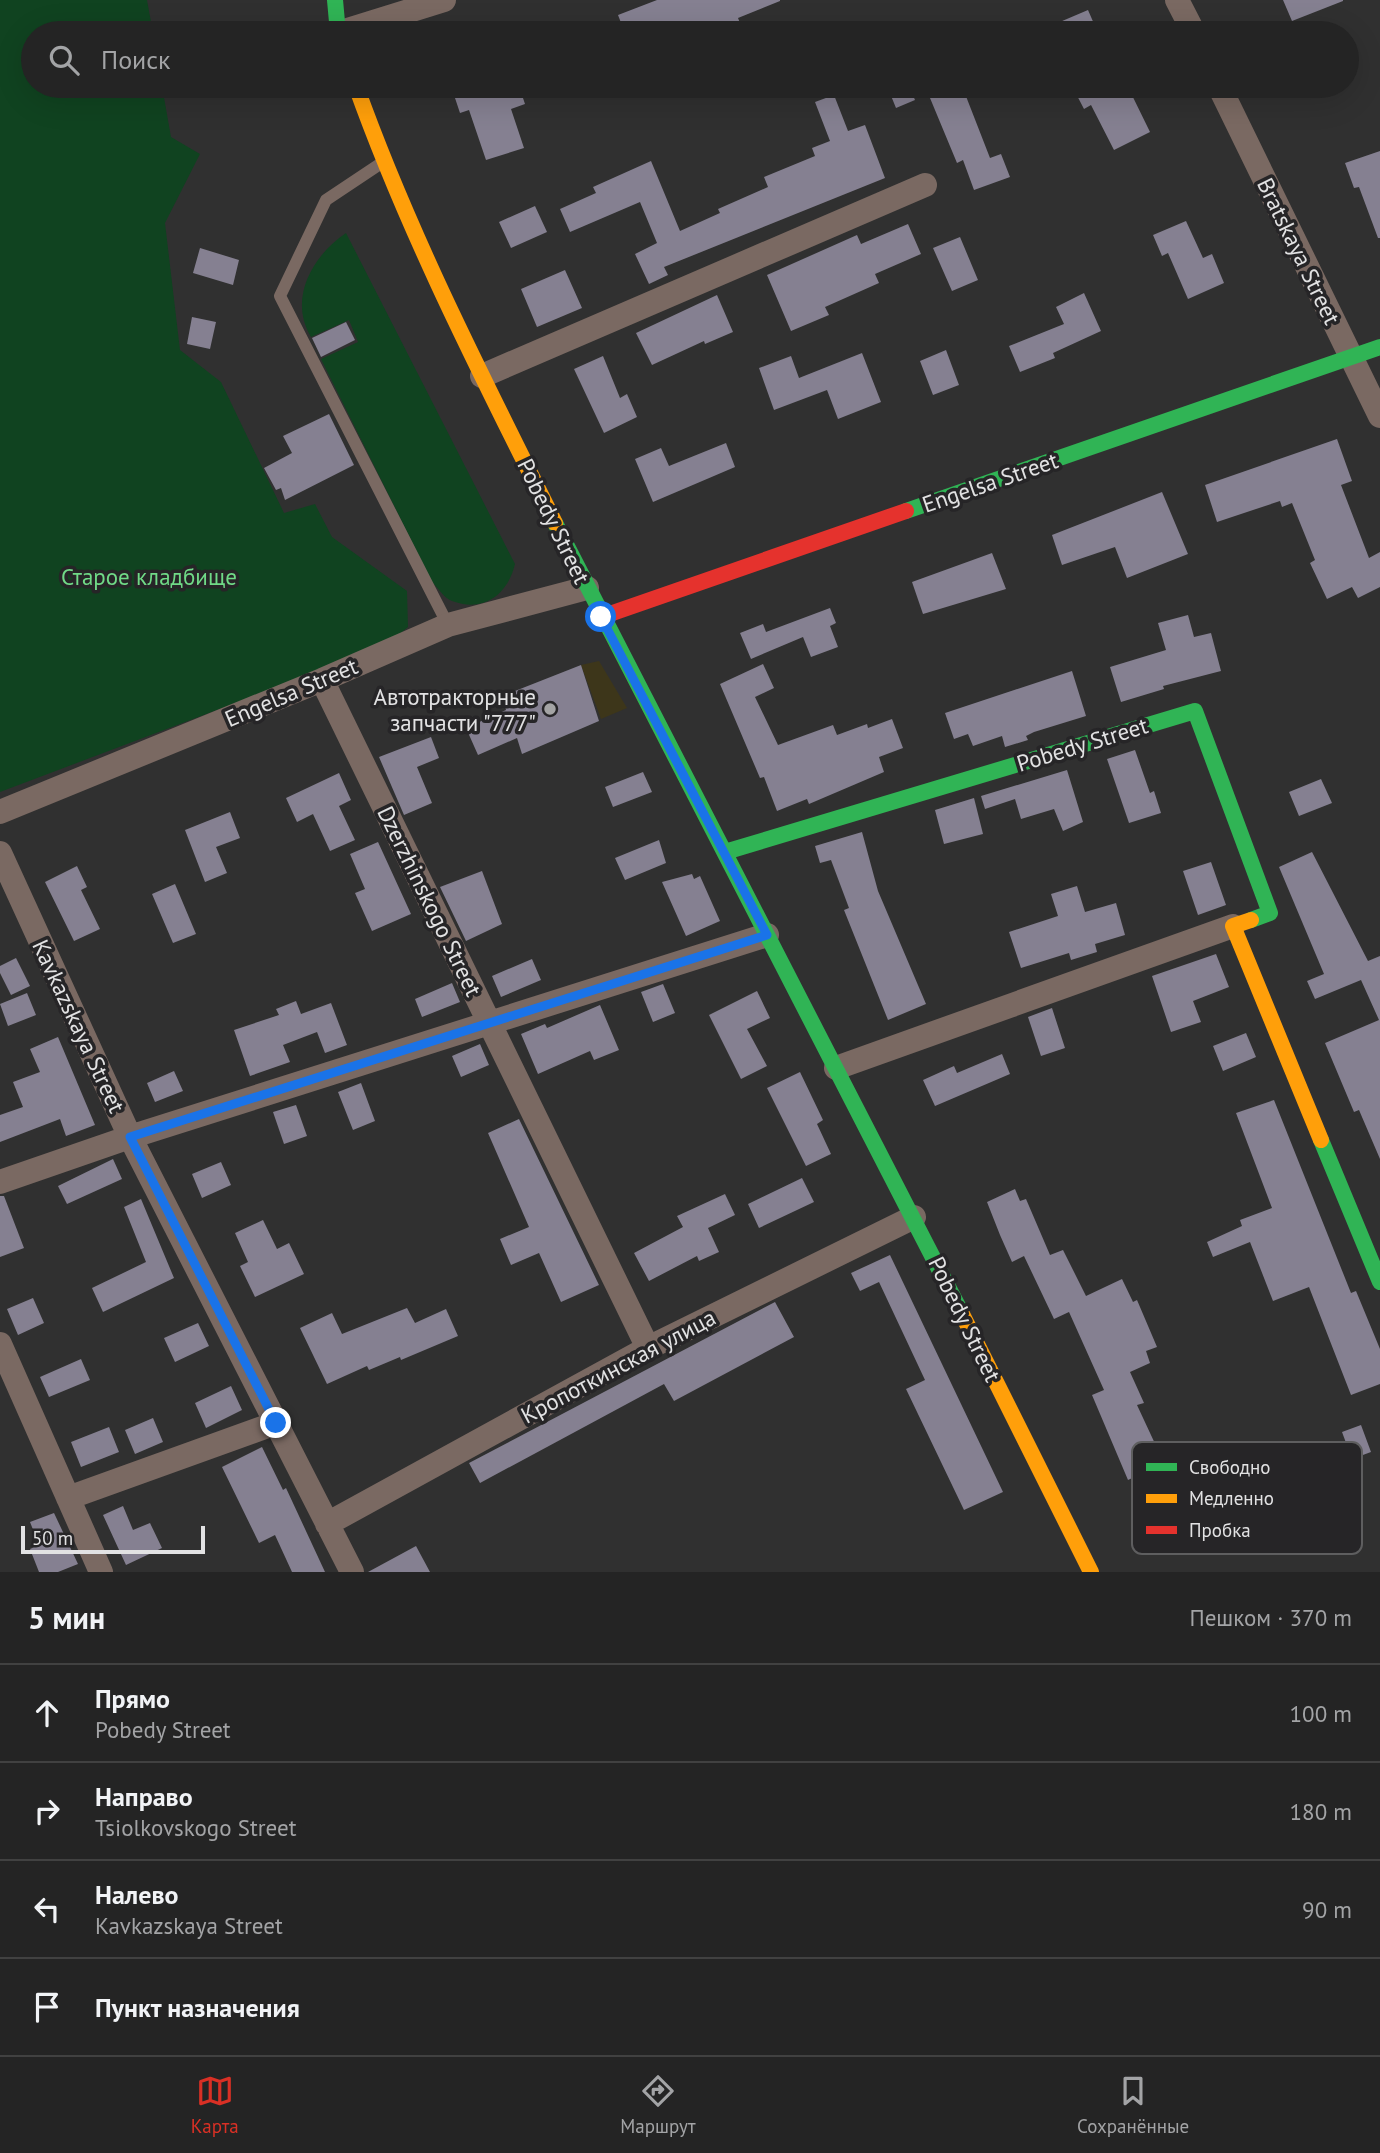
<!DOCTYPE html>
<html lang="ru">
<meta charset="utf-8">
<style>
:root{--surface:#242424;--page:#2c2c2c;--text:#f1f3f6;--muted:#a3a4a6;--line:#414141;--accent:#d93025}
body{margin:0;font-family:"PT Sans",sans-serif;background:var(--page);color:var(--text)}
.scale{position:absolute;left:21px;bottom:18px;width:184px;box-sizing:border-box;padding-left:7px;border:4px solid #e2e2e3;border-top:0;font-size:19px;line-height:24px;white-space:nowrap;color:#e2e2e3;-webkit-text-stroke:5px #262527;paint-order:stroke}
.stop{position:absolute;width:21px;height:21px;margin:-16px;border:5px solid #1a73e8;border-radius:50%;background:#fff}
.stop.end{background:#1a73e8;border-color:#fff;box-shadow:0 2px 7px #0008}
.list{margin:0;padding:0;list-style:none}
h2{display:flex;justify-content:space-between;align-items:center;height:91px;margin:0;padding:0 28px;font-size:30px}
h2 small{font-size:23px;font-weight:400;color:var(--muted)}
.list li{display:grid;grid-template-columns:46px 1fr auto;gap:21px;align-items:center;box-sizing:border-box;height:98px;padding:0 28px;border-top:2px solid var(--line)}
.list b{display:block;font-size:26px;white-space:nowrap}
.list p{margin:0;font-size:23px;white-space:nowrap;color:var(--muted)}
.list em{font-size:23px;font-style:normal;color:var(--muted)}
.icon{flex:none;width:38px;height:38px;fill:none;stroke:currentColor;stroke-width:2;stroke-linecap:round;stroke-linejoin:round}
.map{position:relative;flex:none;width:1380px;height:1572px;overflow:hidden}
.search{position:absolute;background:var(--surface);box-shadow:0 7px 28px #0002;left:21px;right:21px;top:21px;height:77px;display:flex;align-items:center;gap:18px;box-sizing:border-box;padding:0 24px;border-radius:38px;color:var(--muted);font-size:26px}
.sheet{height:483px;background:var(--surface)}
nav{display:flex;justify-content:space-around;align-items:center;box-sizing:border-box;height:98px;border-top:2px solid var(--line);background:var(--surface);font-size:19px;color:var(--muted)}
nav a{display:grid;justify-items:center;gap:4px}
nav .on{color:var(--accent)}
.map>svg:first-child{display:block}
.green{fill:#104320}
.sand{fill:#3d361a}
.building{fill:#858091}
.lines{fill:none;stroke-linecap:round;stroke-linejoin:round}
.lane{stroke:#7a6962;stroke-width:12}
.street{stroke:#7a6962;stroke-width:24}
.fast{stroke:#30b455;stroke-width:16}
.slow{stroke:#ff9f0a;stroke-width:16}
.jam{stroke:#e5322d;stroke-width:16}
.route{stroke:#1a73e8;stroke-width:9}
.poi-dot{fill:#a4a4a4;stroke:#262527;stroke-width:2.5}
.labels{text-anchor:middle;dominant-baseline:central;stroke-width:7;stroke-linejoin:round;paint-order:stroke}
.street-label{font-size:23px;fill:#e2e2e3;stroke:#262527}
.park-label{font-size:23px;fill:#70da87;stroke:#262527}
.poi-label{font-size:23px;fill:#e2e2e3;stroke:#262527;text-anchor:end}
.key{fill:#262527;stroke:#5e5e5f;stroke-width:2}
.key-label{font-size:19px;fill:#e2e2e3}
</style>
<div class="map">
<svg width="1380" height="1572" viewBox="0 0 1380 1572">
<rect width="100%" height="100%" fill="#303030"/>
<path class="green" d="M0,0h147l6,33h-120v53h129l9,51 29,17 -35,69 15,127 41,32 63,131 31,-9 17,33 75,54 1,36 -24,20 -384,145z
M346,233l169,331c-7,30 -31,49 -63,37 -7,-2 -14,-13 -20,-19l-111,-223 37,-17 -9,-22 -38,17c-23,-38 1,-81 35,-104z"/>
<path class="sand" d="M599,661l28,47 -26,11 -20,-54z"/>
<path class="building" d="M657,0h123v1l-42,17 6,15h-119l-7,-18z
M1283,0h60v1l-51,20z
M1088,10l10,23h-64z
M451,86h68l6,18 -14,5 13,39 -38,12 -17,-50 -9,3z
M887,86h22l6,14 -19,8z
M962,86l28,72 11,-4 9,23 -36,13 -11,-30 -6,3 -27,-65z
M1072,86h59l-3,1 22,45 -36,18 -23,-45 -7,4z
M834,95l14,36 17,-6 20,53 -221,89 4,8 -19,9 -14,-30 22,-11 -17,-41 -70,30 -10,-23 36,-16 -3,-6 58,-26 29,70 40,-18 -2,-4 50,-22 -4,-10 51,-21 -3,-8 18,-7 -15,-39z
M1380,151v87h-2l-19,-51 -5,1 -9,-25z
M535,206l12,26 -36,16 -12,-26z
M1186,221l17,37 9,-4 12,29 -36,16 -20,-46 -6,3 -9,-21z
M908,224l13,30 -46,20 4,9 -54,24 4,8 -38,16 -24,-56 90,-40 4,9z
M960,237l18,43 -26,11 -19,-43z
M200,248l39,12 -6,25 -40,-12z
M565,270l17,38 -45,19 -16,-38z
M1084,293l17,38 -48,22 2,5 -35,14 -11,-26 55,-22 -8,-17z
M717,295l16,37 -28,12 -1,-3 -52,24 -16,-32z
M192,317l24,5 -6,27 -23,-5z
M346,322l9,18 -34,17 -9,-19z
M946,350l13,35 -26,10 -13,-34z
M862,353l19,49 -43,17 -11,-29 -53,20 -15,-42 32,-12 8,22z
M603,356l17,42 7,-4 10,23 -33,16 -30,-64z
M329,414l25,51 -69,35 -4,-12 -5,2 -12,-22 28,-15 -9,-17z
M1337,439l15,42 -11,4 28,73 11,-6v35l-22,11 -6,-11 -25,12 -17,-36 5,-3 -23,-57 -10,4 -2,-6 -63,21 -12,-37z
M726,443l9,24 -82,35 -18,-43 26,-11 8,18z
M1162,492l26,62 -61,24 -12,-31 -53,18 -10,-30z
M992,553l14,36 -83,25 -11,-32z
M830,608l6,15 -6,3 8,21 -27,10 -8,-20 -52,22 -11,-26 23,-9 3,8z
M1188,615l6,22 17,-4 10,38 -58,15 1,3 -43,13 -11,-35 56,-17 -8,-27z
M763,664l11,24 -19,9 23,48 55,-20 4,10 30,-11 1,4 24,-9 11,29 -24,9 5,15 -75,32 -2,-5 -30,12 -13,-34 -4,1 -40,-94z
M581,665l18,56 -77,33 -5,-16 -39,17 -12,-27 40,-18 -4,-14z
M1072,671l14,45 -52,16 -8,4 2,4 -23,7 -3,-11 -29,10 -5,-12 -14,5 -9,-26z
M431,737l8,21 -22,9 15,36 -28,12 -25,-58z
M1135,750l15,43 4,-2 7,22 -32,10 -22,-64z
M1067,770l16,52 -20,9 -9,-22 -33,10 -6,-20 -30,10 -4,-13z
M643,772l9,20 -39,15 -8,-20z
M339,773l12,27 -12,6 16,34 -25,11 -17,-37 -16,8 -11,-24z
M1321,779l11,24 -33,13 -10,-24z
M974,798l9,36 -39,10 -9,-34z
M230,812l10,26 -24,9 11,26 -22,9 -20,-52z
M862,832l16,59 48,113 -38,16 -44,-110 5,-2 -18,-48 -11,3 -5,-17z
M659,840l7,23 -41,17 -10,-22z
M378,842l33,72 -39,17 -17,-38 10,-4 -15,-35z
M1312,852l56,109 12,-5v203l-21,-49 -5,2 -29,-69 54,-23 -18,-40 -46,19 -8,-18 17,-7 -45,-107z
M1211,862l15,43 -28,10 -15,-44z
M77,866l10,21 -6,3 19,39 -26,12 -29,-59z
M482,871l20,53 -36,17 -26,-54z
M692,874l2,5 6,-3 20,45 -34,15 -24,-54z
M175,884l21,50 -23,9 -21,-49z
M1077,886l8,26 31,-9 9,32 -30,9 2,8 -26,8 -2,-7 -48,15 -12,-36 49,-16 -7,-22z
M1216,954l13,33 -36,14 8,21 -30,10 -19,-56z
M16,958l14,28 -19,9 -11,-22v-7z
M532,959l9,21 -40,17 -9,-21z
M452,983l8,19 -38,15 -7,-18z
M663,984l12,29 -22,9 -12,-30z
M757,991l13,27 -23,11 20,37 -26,13 -32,-64z
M27,993l9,22 -28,11 -8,-22z
M296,1001l5,13 30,-11 16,42 -22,8 -8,-21 -34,13 7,17 -40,14 -16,-46 45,-15 -3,-6z
M600,1005l19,45 -25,10 -4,-9 -52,23 -17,-40 24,-10 2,4z
M1052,1008l13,40 -24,8 -13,-39z
M1246,1033l10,24 -33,14 -10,-25z
M58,1037l37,88 -29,11 -6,-17 -60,23v-27l23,-8 -10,-25 27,-10 -10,-23z
M480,1044l9,21 -28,12 -9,-21z
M1002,1054l8,20 -75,32 -12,-26 31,-14 3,7z
M174,1071l9,20 -28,11 -8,-19z
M800,1072l23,48 -6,4 14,30 -25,12 -39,-78z
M361,1083l14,38 -22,9 -15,-38z
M1274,1100l77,193 5,-2 24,58v35l-29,11 -42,-108 -36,14 -23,-59 -37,15 -6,-15 35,-16 -2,-6 32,-12 -36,-95z
M296,1105l11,31 -23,8 -11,-32z
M519,1119l80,166 -38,17 -22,-49 -28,12 -11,-26 29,-12 -41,-94z
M113,1159l9,20 -55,25 -9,-18z
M221,1162l10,23 -29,13 -10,-24z
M802,1178l12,24 -55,26 -11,-24z
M1015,1189l5,12 6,-2 24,56 13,-5 23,46 36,-17 11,23 4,-2 20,47 -11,4 4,12 -20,9 14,31 -7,2 27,58 -36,17 -36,-85 12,-5 -35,-78 -15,7 -30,-63 -12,6 -12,-27 -13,-33z
M725,1194l10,21 -27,13 11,24 -20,9 -2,-5 -48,25 -15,-28 49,-26 -6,-11z
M0,1196h4l20,52 -24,9z
M141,1199l33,79 -71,34 -11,-24 54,-26 -22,-55z
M263,1220l14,29 12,-6 15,31 -49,23 -15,-31 8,-4 -13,-29z
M890,1255l113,237 -39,18 -58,-121 19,-9 -46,-98 -19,9 -9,-18z
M33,1298l11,25 -26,12 -11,-26z
M775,1302l19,35 -120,64 -10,-17 -184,99 -11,-20z
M407,1308l8,15 31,-14 12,27 -57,24 -1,-3 -31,13 -2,-4 -40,18 -27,-56 32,-15 10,21z
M198,1323l11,23 -34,16 -11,-24z
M81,1359l9,21 -41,17 -9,-20z
M231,1386l11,24 -36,18 -11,-25z
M153,1418l10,24 -28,12 -10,-24z
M1361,1425l10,27 -19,7 -10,-27z
M109,1427l10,25 -38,15 -10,-25z
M262,1447l21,43 3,-2 39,84h-33l-17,-37 -16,8 -37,-76z
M123,1506l10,24 17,-7 12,25 -36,17 -23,-50z
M54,1513l24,51 -20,8h-19l-9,-23 9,-4 -9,-23z
M416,1546l14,26h-62z"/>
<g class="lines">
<path class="lane" d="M380,164l-54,36 -46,96 168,329"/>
<path class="street" d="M1177,0l17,33
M338,33l106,-33
M1219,86l161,330
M482,376l443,-191
M322,680l326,668
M0,812l322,-132 126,-55 139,-37
M0,853l130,284 222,435
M836,1068l397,-142
M0,1182l130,-45 637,-202
M0,1344l101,228
M68,1498l208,-75
M327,1524l321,-176 266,-131"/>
<path class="fast" d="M335,0l3,33
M906,511l474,-164
M555,523l406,789
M725,852l470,-141 75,202 -19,7
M1321,1140l59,142"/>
<path class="slow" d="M356,86c54,151 128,294 199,437
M1251,920l-18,6 88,214
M961,1312l130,260"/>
<path class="jam" d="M601,617l305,-106"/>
</g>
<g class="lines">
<path class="route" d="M276,1423l-146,-286 637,-202 -166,-318"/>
</g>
<circle class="poi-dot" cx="550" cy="709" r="7"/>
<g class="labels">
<g class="street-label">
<text transform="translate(1299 251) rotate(64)">Bratskaya Street</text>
<text transform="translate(990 482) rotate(-19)">Engelsa Street</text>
<text transform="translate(554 521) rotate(64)">Pobedy Street</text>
<text transform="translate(291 692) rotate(-23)">Engelsa Street</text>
<text transform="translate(1082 744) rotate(-17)">Pobedy Street</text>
<text transform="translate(430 901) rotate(64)">Dzerzhinskogo Street</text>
<text transform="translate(79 1026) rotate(65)">Kavkazskaya Street</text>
<text transform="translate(965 1319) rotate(64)">Pobedy Street</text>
<text transform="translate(618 1366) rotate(-28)">Кропоткинская улица</text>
</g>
<g class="park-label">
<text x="149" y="576">Старое кладбище</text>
</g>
<g class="poi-label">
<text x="536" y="696">Автотракторные<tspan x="536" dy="26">запчасти "777"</tspan></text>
</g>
</g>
<rect x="1132" y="1442" width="230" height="112" rx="10" class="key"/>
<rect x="1146" y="1463" width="31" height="8" fill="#30b455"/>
<rect x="1146" y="1494" width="31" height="9" fill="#ff9f0a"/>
<rect x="1146" y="1526" width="31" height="8" fill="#e5322d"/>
<g class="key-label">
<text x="1189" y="1474">Свободно</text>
<text x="1189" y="1505">Медленно</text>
<text x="1189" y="1537">Пробка</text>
</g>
</svg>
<div class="scale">50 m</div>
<div class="stop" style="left:601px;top:617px"></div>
<div class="stop end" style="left:276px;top:1423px"></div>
<div class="search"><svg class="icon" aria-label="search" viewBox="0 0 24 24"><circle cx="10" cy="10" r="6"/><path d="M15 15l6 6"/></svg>Поиск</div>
</div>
<section class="sheet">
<h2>5 мин<small>Пешком · 370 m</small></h2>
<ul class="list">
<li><svg class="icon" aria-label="ahead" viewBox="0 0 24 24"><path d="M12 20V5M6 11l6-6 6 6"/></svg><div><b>Прямо</b><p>Pobedy Street</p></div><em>100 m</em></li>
<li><svg class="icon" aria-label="right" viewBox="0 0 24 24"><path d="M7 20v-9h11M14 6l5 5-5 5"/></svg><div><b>Направо</b><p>Tsiolkovskogo Street</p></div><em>180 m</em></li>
<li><svg class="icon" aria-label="left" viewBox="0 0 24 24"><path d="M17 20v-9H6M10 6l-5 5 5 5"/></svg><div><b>Налево</b><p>Kavkazskaya Street</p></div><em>90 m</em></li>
<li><svg class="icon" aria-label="arrive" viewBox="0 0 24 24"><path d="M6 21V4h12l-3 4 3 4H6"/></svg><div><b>Пункт назначения</b></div></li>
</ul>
</section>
<nav>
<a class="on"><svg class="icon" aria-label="map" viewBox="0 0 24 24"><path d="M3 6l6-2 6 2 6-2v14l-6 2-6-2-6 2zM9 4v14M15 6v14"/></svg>Карта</a>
<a><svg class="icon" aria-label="directions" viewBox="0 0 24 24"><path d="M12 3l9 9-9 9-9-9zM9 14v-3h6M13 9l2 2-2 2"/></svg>Маршрут</a>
<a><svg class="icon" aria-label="saved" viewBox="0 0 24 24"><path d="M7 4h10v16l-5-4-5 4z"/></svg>Сохранённые</a>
</nav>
